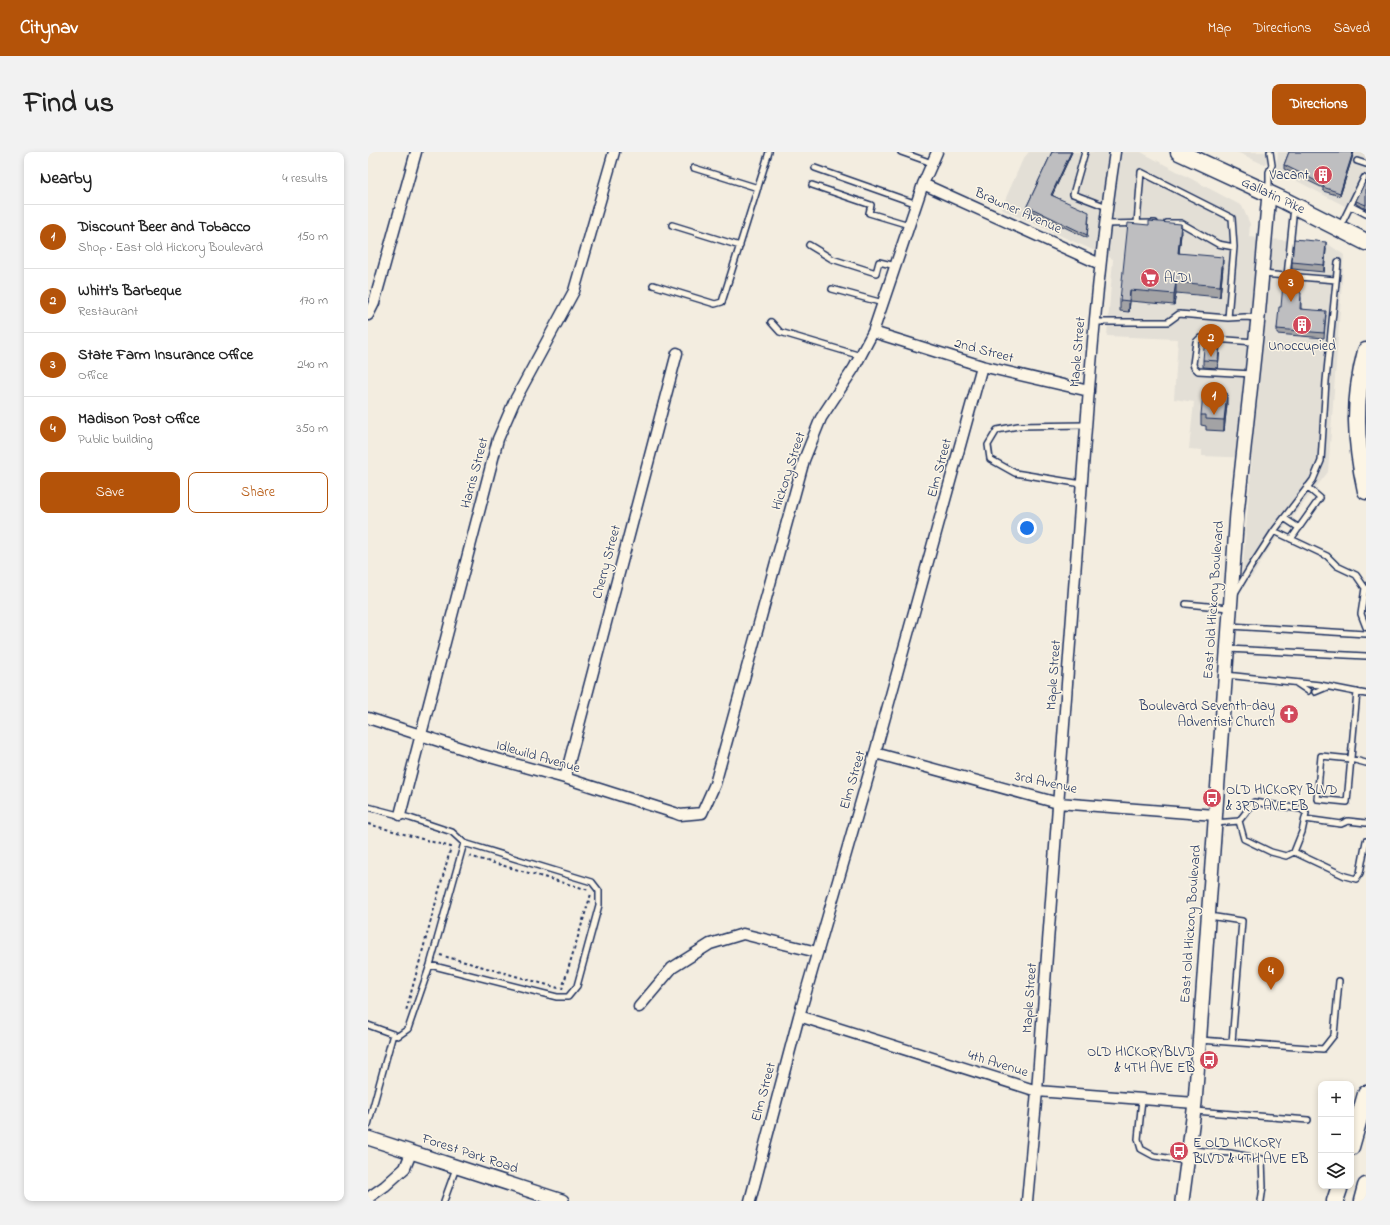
<!DOCTYPE html>
<meta charset="utf-8">
<style>
:root{--surface:#fff;--page:#f2f2f2;--text:#222;--muted:#767676;--line:#e0e0e0;--accent:#b45309}
body{margin:0;font-family:"Indie Flower",sans-serif;background:var(--page);color:var(--text)}
.controls{position:absolute;right:12px;bottom:12px;display:grid;overflow:hidden;border-radius:8px;box-shadow:0 2px 6px #0003}
.controls button{width:36px;height:36px;display:grid;place-items:center;padding:0;border:0;border-bottom:1px solid var(--line);background:var(--surface);color:var(--text);font:20px sans-serif}
.you{position:absolute;left:659px;top:376px;width:14px;height:14px;margin:-10px;border:3px solid #fff;border-radius:50%;background:#1a73e8;box-shadow:0 0 0 6px #1a73e833}
.badge{display:grid;place-items:center;width:26px;height:26px;border-radius:50%;background:var(--accent);color:#fff;font-size:13px;font-weight:700}
.pin{position:absolute;translate:-50% -33px;filter:drop-shadow(0 1px 2px #0008)}
.pin::after{content:'';position:absolute;top:21px;width:14px;height:12px;background:inherit;clip-path:polygon(0 0,100% 0,50% 100%)}
.list{margin:0;padding:0;list-style:none}
h2{display:flex;justify-content:space-between;align-items:center;height:52px;margin:0;padding:0 16px;font-size:17px}
h2 small{font-size:13px;font-weight:400;color:var(--muted)}
.list li{display:grid;grid-template-columns:26px 1fr auto;gap:12px;align-items:center;box-sizing:border-box;height:64px;padding:0 16px;border-top:1px solid var(--line)}
.list b{display:block;font-size:15px;white-space:nowrap}
.list p{margin:0;font-size:13px;white-space:nowrap;color:var(--muted)}
.list em{font-size:13px;font-style:normal;color:var(--muted)}
.actions{display:flex;gap:8px;padding:12px 16px}
.actions a{flex:1;padding:9px 0;border:1px solid var(--accent);border-radius:8px;text-align:center;font-size:14px;color:var(--accent)}
.actions .main{background:var(--accent);color:#fff}
.icon{flex:none;width:22px;height:22px;fill:none;stroke:currentColor;stroke-width:2;stroke-linecap:round;stroke-linejoin:round}
.map{position:relative;flex:none;width:998px;height:1049px;overflow:hidden;border-radius:8px}
header{display:flex;align-items:center;gap:24px;box-sizing:border-box;height:56px;padding:0 20px;background:var(--accent);color:#fff}
header strong{font-size:19px}
nav{display:flex;gap:22px;margin-inline-start:auto;font-size:14px}
.intro{display:flex;align-items:center;justify-content:space-between;box-sizing:border-box;height:96px;padding:0 24px}
h1{margin:0;font-size:28px}
.button{padding:10px 18px;border-radius:8px;background:var(--accent);color:#fff;font-size:14px;font-weight:700}
main{display:flex;gap:24px;padding:0 24px}
aside{flex:1;background:var(--surface);border-radius:8px;box-shadow:0 2px 6px #0003}
.map>svg:first-child{display:block}
.built{fill:#e3dfd6}
.lines{fill:none;stroke-linecap:round;stroke-linejoin:round}
.service-casing{stroke:#1b2f5e;stroke-width:8}
.minor-casing{stroke:#1b2f5e;stroke-width:13}
.tertiary-casing{stroke:#1b2f5e;stroke-width:16}
.primary-casing{stroke:#1b2f5e;stroke-width:19}
.path{stroke:#1b2f5e;stroke-width:2;stroke-dasharray:3 3;stroke-linecap:butt}
.service{stroke:#fcf5e5;stroke-width:5}
.minor{stroke:#fcf5e5;stroke-width:10}
.tertiary{stroke:#fcf5e5;stroke-width:13}
.primary{stroke:#fcf5e5;stroke-width:16}
.wall{fill:#a3a3a5;stroke:#1b2f5e}
.shaded-wall{fill:#858586;stroke:#1b2f5e}
.building{fill:#bebec0;stroke:#1b2f5e}
.labels{text-anchor:middle;dominant-baseline:central;stroke-width:3;stroke-linejoin:round;paint-order:stroke}
.poi-label{font-size:14px;fill:#1b2f5e;stroke:#fcf5e5;text-anchor:end}
.street-label{font-size:14px;fill:#1b2f5e;stroke:#fcf5e5}
</style>
<header>
<strong>Citynav</strong>
<nav><a>Map</a><a>Directions</a><a>Saved</a></nav>
</header>
<div class="intro"><h1>Find us</h1><a class="button">Directions</a></div>
<main>
<aside>
<h2>Nearby<small>4 results</small></h2>
<ul class="list">
<li><span class="badge">1</span><div><b>Discount Beer and Tobacco</b><p>Shop · East Old Hickory Boulevard</p></div><em>150 m</em></li>
<li><span class="badge">2</span><div><b>Whitt's Barbeque</b><p>Restaurant</p></div><em>170 m</em></li>
<li><span class="badge">3</span><div><b>State Farm Insurance Office</b><p>Office</p></div><em>240 m</em></li>
<li><span class="badge">4</span><div><b>Madison Post Office</b><p>Public building</p></div><em>350 m</em></li>
</ul>
<div class="actions"><a class="main">Save</a><a>Share</a></div>
</aside>
<div class="map">
<svg width="998" height="1049" viewBox="0 0 998 1049">
<rect width="100%" height="100%" fill="#f3ede0"/>
<filter id="ink" filterUnits="userSpaceOnUse"><feTurbulence type="fractalNoise" baseFrequency=".025" numOctaves="2"/><feDisplacementMap in="SourceGraphic" scale="8" xChannelSelector="R" yChannelSelector="G"/><feConvolveMatrix kernelMatrix="1 2 1 2 8 2 1 2 1" color-interpolation-filters="sRGB"/></filter>
<g filter="url(#ink)">
<path class="built" d="M661,0h112l101,54 8,18 -1,13 79,7 16,11 -16,217 -57,73 -19,32 -10,-1 10,-118 -50,-2v-6l-13,-1 5,-47 -20,-3 4,-60 -71,-3 6,-77 -112,-50 22,-50z
M869,0h33l-5,13z
M910,0h88v65l-90,-47z"/>
<g class="lines">
<g class="service-casing">
<path id="service" d="M533,0l31,11
M717,0l-12,42 34,13
M989,9l9,3
M326,16l64,20
M447,16l102,36
M444,33l59,20 -2,8 40,12
M901,39v-19l3,-7 -2,-13
M983,54l15,8
M769,71l4,-51 91,46 2,29 -6,71
M799,71h14l37,21 16,3
M737,72l50,-1
M304,73l68,21
M972,75l24,-49
M441,93l23,14 44,14 3,-11 17,4
M895,122l73,6
M919,124l7,-69
M285,133l62,19 7,-2 47,-150
M464,137l51,14
M403,170l9,10 81,24
M727,170h73l11,-8 49,4 17,-1 12,1
M884,222l-54,-3 -4,-4 -1,-3 3,-22 4,-4 55,4
M714,332l-67,-11 -25,-14 -2,-14 9,-15 21,-4 68,-1
M916,366l15,10
M906,379l53,25 10,10 19,9 9,13 -4,26 5,13
M923,387l29,-41 -13,-11
M867,441l15,-25 24,-37 39,-51 8,-19 5,-80 12,-119
M818,452l43,4
M861,474l137,8
M860,497l138,7
M858,523l94,10 46,9
M928,531l12,8
M947,540l12,-5
M989,540l-10,110 -30,-3 4,-43 30,3 15,4
M0,655l42,11 42,14 12,11 128,39 7,9v14l-22,81 -9,11h-11l-127,-32
M937,667l36,5 7,-3 18,2
M847,671l24,-2 15,-19 47,7 5,4 -4,19 -8,20 -8,4 -15,-4 -27,-13 -5,-18
M926,700l51,24 11,3 4,-6 6,-32
M841,764l33,5 -10,121
M0,873l30,11 10,-7 22,-64 34,-122
M832,888l123,9 11,-14 5,-54
M774,947l-4,40 3,10 13,7 33,5
M827,959l113,9
M0,973l25,-91
M822,998l40,3 32,6 1,28 -2,14
M76,1049l12,-33"/>
</g>
<g class="minor-casing">
<path id="minor" d="M555,32l177,80
M0,163l6,-12 42,-151
M505,180l109,34 107,25
M0,566l111,36 86,24 110,35 5,2 22,-2 13,-29 89,-324 17,-42 33,-50 19,-36 50,-148 14,-32
M507,601l183,50 157,12
M197,626l112,-425
M32,663l98,-376 16,-37 60,-111 40,-139
M271,855l33,-39 38,-24 33,-10 74,18
M431,864l238,75 158,12
M0,1046l17,-12 20,-18 6,-15
M382,1049l49,-185 76,-263 107,-387
M659,1049l10,-110c13,-181 27,-362 40,-543 10,-132 18,-265 38,-396"/>
</g>
<g class="tertiary-casing">
<path id="tertiary" d="M0,986l194,63
M814,1049l13,-98 42,-590 21,-195 11,-124"/>
</g>
<g class="primary-casing">
<path id="primary" d="M811,0l106,49 81,41
M998,199c-13,49 -11,91 0,140
M983,995l15,-53
M967,1049l5,-15
M994,1049l4,-15"/>
</g>
<path class="path" d="M0,672l83,23 -45,164
M101,704l120,34
M72,803l122,34 29,-95"/>
<use href="#service" class="service"/>
<use href="#minor" class="minor"/>
<use href="#tertiary" class="tertiary"/>
<use href="#primary" class="primary"/>
</g>
<path class="wall" d="M684,0h20l-20,43 37,21 -2,22 -60,-29v-3z
M921,0h65l-14,44 -17,-5v-3l-39,-19v-4z
M998,28v29l-10,-5v-3z
M813,82l-2,19 44,14 -3,30 -44,-4 -2,12 -44,-4 -1,11 -9,-1v-11z
M958,97l-2,23 -32,-3v-7z
M932,141l1,5v11l25,6 -2,23 -47,-4v-5l4,-22z
M852,194l-2,22 -15,-1v-7z
M859,252l-3,27 -18,-1v-4l-5,-1v-10z"/>
<path class="shaded-wall" d="M703,0h1l-21,46v-3z
M985,0h1l-14,44v-3z
M813,72v10l-3,30v-11z
M958,90v7l-2,23v-7z
M855,105v10l-3,30v-11z
M808,130v11l-2,12v-11z
M762,138v11l-1,11v-11z
M852,187v7l-2,22v-7z
M859,241v11l-3,27v-11z"/>
<path class="building" d="M684,0h19l-20,43 38,17 -2,23 -60,-29z
M921,0h64l-13,41 -17,-6 1,-2 -40,-20z
M998,28v25l-10,-4z
M781,69l32,3 -3,29 45,4 -3,29 -44,-4 -2,12 -44,-4 -1,11 -9,-1 8,-77 21,2z
M926,87l32,3 -2,23 -32,-3z
M915,132l17,2v7h1l-1,16 26,2 -2,22 -47,-4 2,-22h2z
M837,185l15,2 -2,22 -15,-1z
M840,239l19,2 -3,27 -18,-1v-4h-5l2,-22h5z"/>
</g>
<defs>
<g id="building-disc" transform="scale(1)"><circle r="9.5" fill="#d1495b" stroke="#fcf5e5"/><path d="M-4-6H4V6H1V3H-1V6H-4ZM-2.5-4.3h1.7v1.8h-1.7ZM.8-4.3h1.7v1.8H.8ZM-2.5-1h1.7V.8h-1.7ZM.8-1h1.7V.8H.8Z" fill="#fff"/></g>
<g id="supermarket-disc" transform="scale(1)"><circle r="9.5" fill="#d1495b" stroke="#fcf5e5"/><path d="M-6-5.5h2.5l.6 2H6L4.5 2H-2.5L-4.4-4H-6ZM-1.5 3.2a1.3 1.3 0 1 0 .1 0ZM3 3.2a1.3 1.3 0 1 0 .1 0Z" fill="#fff"/></g>
<g id="church-disc" transform="scale(1)"><circle r="9.5" fill="#d1495b" stroke="#fcf5e5"/><path d="M-1.2-6h2.4v3.5h3.3v2.4h-3.3V6h-2.4V-.1h-3.3v-2.4h3.3Z" fill="#fff"/></g>
<g id="bus-disc" transform="scale(1)"><circle r="9.5" fill="#d1495b" stroke="#fcf5e5"/><path d="M-5-6H5V4H4V6H2V4H-2V6H-4V4H-5ZM-3.5-4V0h7V-4ZM-3.5 1.2v1.5H-2V1.2ZM2 1.2v1.5H3.5V1.2Z" fill="#fff"/></g>
</defs>
<g fill-rule="evenodd">
<use href="#building-disc" x="955" y="23"/>
<use href="#supermarket-disc" x="782" y="126"/>
<use href="#building-disc" x="934" y="173"/>
<use href="#church-disc" x="921" y="562"/>
<use href="#bus-disc" x="844" y="646"/>
<use href="#bus-disc" x="841" y="908"/>
<use href="#bus-disc" x="811" y="999"/>
</g>
<g class="labels">
<g class="poi-label">
<text x="941" y="23">Vacant</text>
<text x="796" y="126" text-anchor="start">ALDI</text>
<text x="934" y="194" text-anchor="middle">Unoccupied</text>
<text x="907" y="554">Boulevard Seventh-day<tspan x="907" dy="16">Adventist Church</tspan></text>
<text x="858" y="638" text-anchor="start">OLD HICKORY BLVD<tspan x="858" dy="16">&amp; 3RD AVE EB</tspan></text>
<text x="827" y="900">OLD HICKORYBLVD<tspan x="827" dy="16">&amp; 4TH AVE EB</tspan></text>
<text x="825" y="991" text-anchor="start">E OLD HICKORY<tspan x="825" dy="16">BLVD &amp; 4TH AVE EB</tspan></text>
</g>
<g class="street-label">
<text transform="translate(905 44) rotate(25)">Gallatin Pike</text>
<text transform="translate(650 59) rotate(24)">Brawner Avenue</text>
<text transform="translate(616 199) rotate(15)">2nd Street</text>
<text transform="translate(710 200) rotate(-85)">Maple Street</text>
<text transform="translate(572 316) rotate(-75)">Elm Street</text>
<text transform="translate(421 319) rotate(-72)">Hickory Street</text>
<text transform="translate(107 321) rotate(-75)">Harris Street</text>
<text transform="translate(239 410) rotate(-75)">Cherry Street</text>
<text transform="translate(846 448) rotate(-86)">East Old Hickory Boulevard</text>
<text transform="translate(686 523) rotate(-86)">Maple Street</text>
<text transform="translate(170 605) rotate(16)">Idlewild Avenue</text>
<text transform="translate(485 628) rotate(-74)">Elm Street</text>
<text transform="translate(678 631) rotate(12)">3rd Avenue</text>
<text transform="translate(823 772) rotate(-86)">East Old Hickory Boulevard</text>
<text transform="translate(662 846) rotate(-86)">Maple Street</text>
<text transform="translate(630 912) rotate(17)">4th Avenue</text>
<text transform="translate(396 940) rotate(-75)">Elm Street</text>
<text transform="translate(102 1002) rotate(18)">Forest Park Road</text>
</g>
</g>
</svg>
<div class="controls">
<button>+</button>
<button>−</button>
<button><svg class="icon" aria-label="layers" viewBox="0 0 24 24"><path d="M12 4l9 5-9 5-9-5zM3 14l9 5 9-5"/></svg></button>
</div>
<div class="you"></div>
<div class="pin badge" style="left:846px;top:263px">1</div>
<div class="pin badge" style="left:843px;top:205px">2</div>
<div class="pin badge" style="left:923px;top:150px">3</div>
<div class="pin badge" style="left:903px;top:838px">4</div>
</div>
</main>
